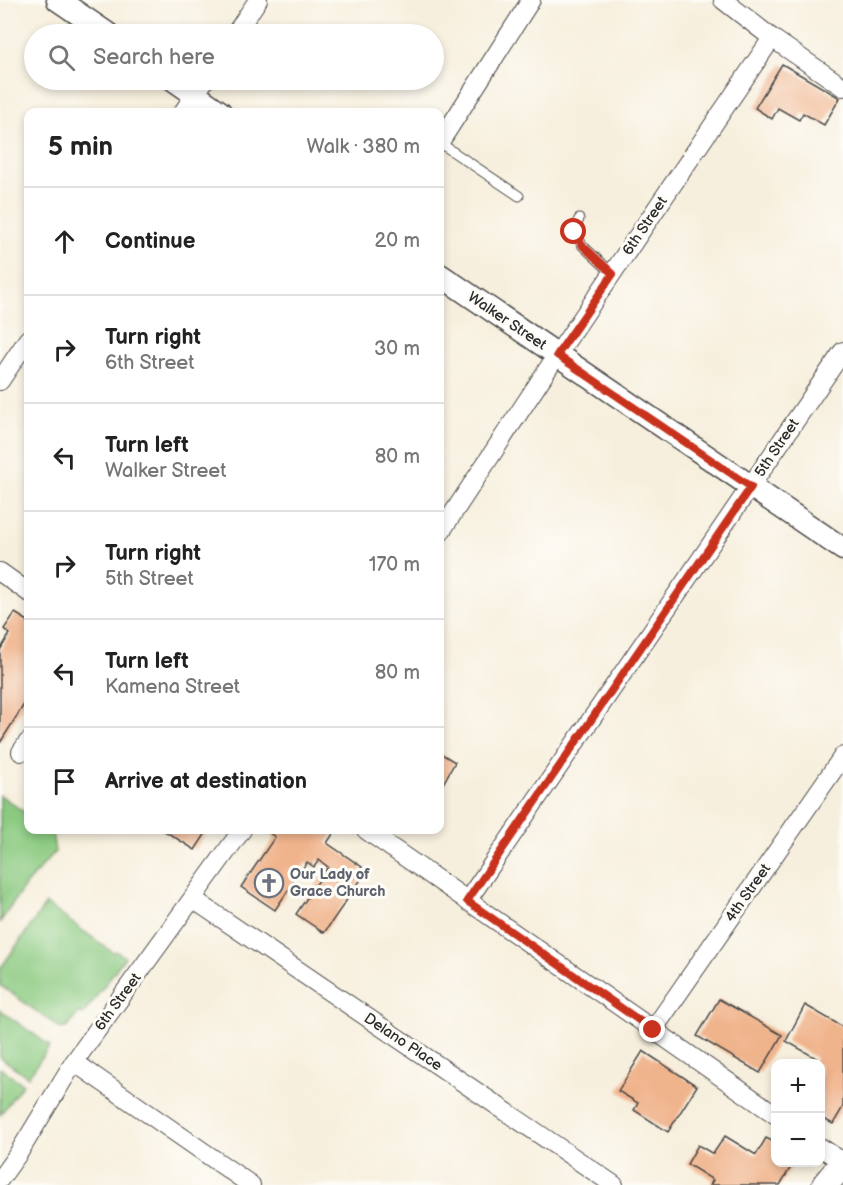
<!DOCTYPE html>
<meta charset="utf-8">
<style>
:root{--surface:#fff;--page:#f6f6f6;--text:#222;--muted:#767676;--line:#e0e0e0}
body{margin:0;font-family:"Balsamiq Sans",sans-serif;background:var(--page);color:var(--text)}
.controls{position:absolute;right:18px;bottom:18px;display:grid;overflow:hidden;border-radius:12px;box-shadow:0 3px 9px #0003}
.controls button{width:54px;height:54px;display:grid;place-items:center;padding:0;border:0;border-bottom:2px solid var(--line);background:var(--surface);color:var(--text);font:30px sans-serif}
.stop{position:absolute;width:18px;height:18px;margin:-14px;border:4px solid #c8321e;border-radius:50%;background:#fff}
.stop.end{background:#c8321e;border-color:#fff;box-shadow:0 2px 6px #0008}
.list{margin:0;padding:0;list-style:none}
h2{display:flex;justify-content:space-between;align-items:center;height:78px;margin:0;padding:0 24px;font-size:26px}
h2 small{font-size:20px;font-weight:400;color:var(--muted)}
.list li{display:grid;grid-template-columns:39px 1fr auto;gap:18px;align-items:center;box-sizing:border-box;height:108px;padding:0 24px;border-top:2px solid var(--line)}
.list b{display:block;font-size:22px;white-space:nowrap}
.list p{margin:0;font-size:20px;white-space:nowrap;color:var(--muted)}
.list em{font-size:20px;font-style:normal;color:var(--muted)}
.icon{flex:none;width:33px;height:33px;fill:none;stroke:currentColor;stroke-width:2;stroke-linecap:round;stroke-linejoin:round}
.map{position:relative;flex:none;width:843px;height:1185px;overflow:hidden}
.search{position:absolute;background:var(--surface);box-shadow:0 3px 9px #0003;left:24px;top:24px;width:420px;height:66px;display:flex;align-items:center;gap:15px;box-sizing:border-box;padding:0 21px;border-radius:33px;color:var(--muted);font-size:22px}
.panel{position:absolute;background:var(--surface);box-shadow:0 3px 9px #0003;left:24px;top:108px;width:420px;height:726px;border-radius:12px}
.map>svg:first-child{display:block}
.green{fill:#8cca81;stroke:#5c7a56;stroke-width:1.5}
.building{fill:#f0b48c}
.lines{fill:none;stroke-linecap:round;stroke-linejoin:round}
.service-casing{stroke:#4a4846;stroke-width:11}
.minor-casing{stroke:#4a4846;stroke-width:20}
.tertiary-casing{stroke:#4a4846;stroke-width:25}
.secondary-casing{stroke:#4a4846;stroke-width:28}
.service{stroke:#fff;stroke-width:9}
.minor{stroke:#fff;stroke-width:18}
.tertiary{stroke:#fff;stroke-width:22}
.secondary{stroke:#fff;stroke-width:26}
.route{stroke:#c8321e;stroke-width:8}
.labels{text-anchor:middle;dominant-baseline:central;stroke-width:6;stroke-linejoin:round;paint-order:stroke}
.street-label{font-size:15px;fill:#2b2b2b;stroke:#fdfcf7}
.worship-label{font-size:15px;font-weight:bold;fill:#5b616d;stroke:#fdfcf7;text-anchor:start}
</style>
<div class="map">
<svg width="843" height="1185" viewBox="0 0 843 1185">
<rect width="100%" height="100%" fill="#fdfcf7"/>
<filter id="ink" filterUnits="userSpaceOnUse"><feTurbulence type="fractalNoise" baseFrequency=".0167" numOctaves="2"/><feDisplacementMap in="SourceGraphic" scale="12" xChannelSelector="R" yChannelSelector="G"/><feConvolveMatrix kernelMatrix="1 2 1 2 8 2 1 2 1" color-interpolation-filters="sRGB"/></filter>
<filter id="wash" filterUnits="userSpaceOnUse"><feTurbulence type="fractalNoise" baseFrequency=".008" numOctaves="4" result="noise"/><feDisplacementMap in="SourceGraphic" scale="24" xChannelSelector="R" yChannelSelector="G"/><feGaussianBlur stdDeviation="1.35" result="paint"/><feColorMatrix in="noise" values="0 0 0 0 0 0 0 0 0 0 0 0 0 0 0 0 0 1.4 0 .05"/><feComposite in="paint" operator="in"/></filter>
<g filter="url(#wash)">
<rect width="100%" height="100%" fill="#f7efdd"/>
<path class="green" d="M0,795l28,20v15h21l3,2 3,20 -29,32 -26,38z
M46,904l68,49 2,-2 9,6 -42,58 -4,-3 -11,15 -7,2 -61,-44v-16z
M0,1010l50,36 -22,31 -28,-20z
M0,1068l23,16 -23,31z"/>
<g id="blocks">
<path class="building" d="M782,64l58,34 -16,27 -21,-12 -4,7 -21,-12 -6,11 -17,-11z
M15,613l13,8v77l-28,45v-93l10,-16 -6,-5z
M440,753l15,9 -15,27z
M163,830h45l-13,20z
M270,830h62l3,1 -8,12 35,24 -5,8 5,3 -38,55 -28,-19 32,-47 -9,-7 -5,7 -7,-5 -32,48 -34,-23 34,-50 -7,-5z
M719,999l63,36 -22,38 -63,-37z
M805,1005l38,22v80l-10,17 -13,-7v-53h-8l4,-6 -30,-17z
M643,1051l54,35 -29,46 -34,-22 4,-7 -20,-12z
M725,1136l31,19 10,-17 10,5v19h18l-14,23h-70l3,-5 -26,-16 11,-19 15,9z"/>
</g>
</g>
<g filter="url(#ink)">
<use href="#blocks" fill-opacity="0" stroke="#4a4846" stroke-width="1.5"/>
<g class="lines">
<g class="service-casing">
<path id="service" d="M440,143l79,53
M579,219l-5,13 9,14 30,28"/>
</g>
<g class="minor-casing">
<path id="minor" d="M723,0l49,38 71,49
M235,34l23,-34
M183,112l22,-32
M440,142l91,-142
M0,381l28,-42
M440,533l117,-178 215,-317
M0,572l28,20
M21,752l7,-10
M366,830l410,285
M193,899l421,286
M467,901l376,-550
M653,1030l190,-274
M74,1062l177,123
M820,1147l23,15
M0,1179l18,-25 56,-92 168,-232"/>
</g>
<g class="tertiary-casing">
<path id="tertiary" d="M58,0l50,34
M174,80l46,32
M440,275l403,274"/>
</g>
<g class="secondary-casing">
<path id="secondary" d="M825,1185l18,-22"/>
</g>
<use href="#service" class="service"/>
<use href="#minor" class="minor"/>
<use href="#tertiary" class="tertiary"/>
<use href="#secondary" class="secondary"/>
</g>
</g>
<g class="lines" filter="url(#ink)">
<path class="route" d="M574,232l9,14 30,28 -56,81 194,132 -284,414 186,129"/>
</g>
<defs>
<g id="church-ring" transform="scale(1.5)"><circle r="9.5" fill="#fdfcf7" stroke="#6b7280" stroke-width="1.5"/><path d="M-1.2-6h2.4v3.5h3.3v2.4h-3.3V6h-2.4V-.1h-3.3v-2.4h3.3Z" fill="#6b7280"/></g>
</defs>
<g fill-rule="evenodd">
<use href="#church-ring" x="269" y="883"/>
</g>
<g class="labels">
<g class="street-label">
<text transform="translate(645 226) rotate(-56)">6th Street</text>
<text transform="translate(507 321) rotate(34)">Walker Street</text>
<text transform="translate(777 448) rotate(-56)">5th Street</text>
<text transform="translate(748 893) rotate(-55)">4th Street</text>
<text transform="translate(118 1002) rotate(-54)">6th Street</text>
<text transform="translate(403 1042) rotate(34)">Delano Place</text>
</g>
<g class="worship-label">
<text x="290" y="874">Our Lady of<tspan x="290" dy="17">Grace Church</tspan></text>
</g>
</g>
</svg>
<div class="controls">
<button>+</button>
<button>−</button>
</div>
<div class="stop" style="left:574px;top:232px"></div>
<div class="stop end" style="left:653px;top:1030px"></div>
<div class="search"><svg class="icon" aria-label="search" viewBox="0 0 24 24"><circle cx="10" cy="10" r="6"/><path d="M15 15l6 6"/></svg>Search here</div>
<section class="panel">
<h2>5 min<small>Walk · 380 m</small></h2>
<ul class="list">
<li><svg class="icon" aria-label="ahead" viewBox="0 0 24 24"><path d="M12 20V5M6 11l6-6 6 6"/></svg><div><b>Continue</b></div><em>20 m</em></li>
<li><svg class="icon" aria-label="right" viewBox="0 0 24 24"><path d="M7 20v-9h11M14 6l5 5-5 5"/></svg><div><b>Turn right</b><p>6th Street</p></div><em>30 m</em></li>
<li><svg class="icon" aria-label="left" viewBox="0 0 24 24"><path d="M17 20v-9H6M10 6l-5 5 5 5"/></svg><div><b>Turn left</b><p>Walker Street</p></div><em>80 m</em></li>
<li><svg class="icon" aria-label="right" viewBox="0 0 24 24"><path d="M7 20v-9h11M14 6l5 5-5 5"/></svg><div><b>Turn right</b><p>5th Street</p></div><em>170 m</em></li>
<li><svg class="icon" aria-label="left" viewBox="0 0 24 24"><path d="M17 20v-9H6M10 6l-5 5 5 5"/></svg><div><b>Turn left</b><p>Kamena Street</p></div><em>80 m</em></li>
<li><svg class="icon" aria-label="arrive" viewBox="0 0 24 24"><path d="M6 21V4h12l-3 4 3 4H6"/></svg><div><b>Arrive at destination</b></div></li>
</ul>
</section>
</div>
